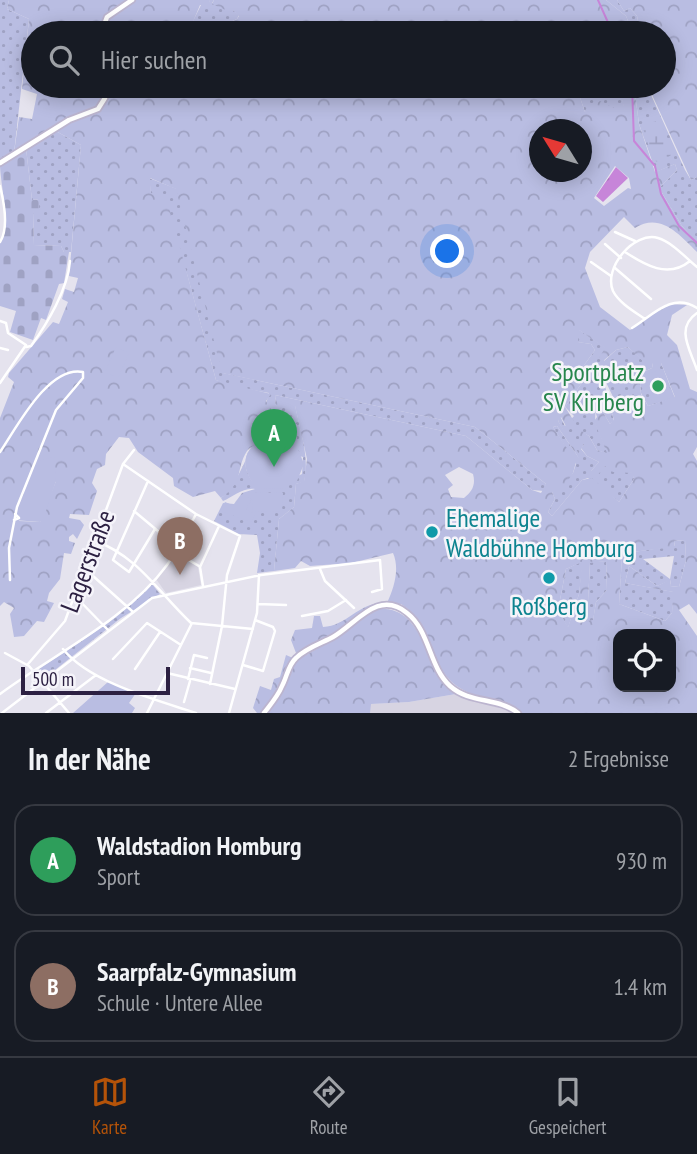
<!DOCTYPE html>
<html lang="de">
<meta charset="utf-8">
<style>
:root{--surface:#171b24;--page:#20242c;--text:#f1f3f6;--muted:#9ea1a6;--line:#363941;--accent:#b45309}
body{margin:0;font-family:"PT Sans Narrow",sans-serif;background:var(--page);color:var(--text)}
.controls{position:absolute;right:21px;bottom:21px;display:grid;overflow:hidden;border-radius:14px;box-shadow:0 4px 18px #0003}
.controls button{width:63px;height:63px;display:grid;place-items:center;padding:0;border:0;border-bottom:2px solid var(--line);background:var(--surface);color:var(--text);font:35px sans-serif}
.compass{position:absolute;left:529px;top:119px;width:63px;height:63px;border-radius:50%;background:var(--surface);box-shadow:0 4px 18px #0003;rotate:307deg}
.scale{position:absolute;left:21px;bottom:18px;width:149px;box-sizing:border-box;padding-left:7px;border:4px solid #2c2042;border-top:0;font-size:19px;line-height:24px;white-space:nowrap;color:#2c2042;-webkit-text-stroke:5px #f5f4fa;paint-order:stroke}
.you{position:absolute;left:448px;top:252px;width:24px;height:24px;margin:-18px;border:5px solid #fff;border-radius:50%;background:#1a73e8;box-shadow:0 0 0 10px #1a73e833}
.badge{display:grid;place-items:center;width:46px;height:46px;border-radius:50%;background:var(--accent);color:#fff;font-size:23px;font-weight:700}
.pin{position:absolute;translate:-50% -58px;filter:drop-shadow(0 2px 4px #0008)}
.pin::after{content:'';position:absolute;top:37px;width:24px;height:21px;background:inherit;clip-path:polygon(0 0,100% 0,50% 100%)}
.list{margin:0;padding:0;list-style:none}
h2{display:flex;justify-content:space-between;align-items:center;height:91px;margin:0;padding:0 28px;font-size:30px}
h2 small{font-size:23px;font-weight:400;color:var(--muted)}
.list li{display:grid;grid-template-columns:46px 1fr auto;gap:21px;align-items:center;box-sizing:border-box;height:112px;margin:0 14px 14px;padding:0 14px;border:2px solid var(--line);border-radius:21px}
.list b{display:block;font-size:26px;white-space:nowrap}
.list p{margin:0;font-size:23px;white-space:nowrap;color:var(--muted)}
.list em{font-size:23px;font-style:normal;color:var(--muted)}
.icon{flex:none;width:38px;height:38px;fill:none;stroke:currentColor;stroke-width:2;stroke-linecap:round;stroke-linejoin:round}
.map{position:relative;flex:none;width:697px;height:713px;overflow:hidden}
.search{position:absolute;background:var(--surface);box-shadow:0 4px 18px #0003;left:21px;right:21px;top:21px;height:77px;display:flex;align-items:center;gap:18px;box-sizing:border-box;padding:0 24px;border-radius:38px;color:var(--muted);font-size:26px}
.sheet{height:343px;background:var(--surface)}
nav{display:flex;justify-content:space-around;align-items:center;box-sizing:border-box;height:98px;border-top:2px solid var(--line);background:var(--surface);font-size:19px;color:var(--muted)}
nav a{display:grid;justify-items:center;gap:4px}
nav .on{color:var(--accent)}
.map>svg:first-child{display:block}
.built{fill:#d7d4e2}
.grass{fill:url(#grass-dots);fill-rule:evenodd}
.forest{fill:url(#forest-crowns);fill-rule:evenodd}
.wetland{fill:url(#wetland-marsh)}
.cemetery{fill:url(#cemetery-stones)}
.park{fill:#b9bde2}
.water{fill:url(#water-ripples)}
.lines{fill:none;stroke-linecap:round;stroke-linejoin:round}
.stream{stroke:#c785d9;stroke-width:2}
.secondary-casing{stroke:#bcb5cf;stroke-width:8}
.street{stroke:#fff;stroke-width:2.5}
.secondary{stroke:#fff;stroke-width:4.5}
.leisure-dot{fill:#2e9e5b;stroke:#f5f4fa;stroke-width:2.5}
.culture-dot{fill:#0f9aa8;stroke:#f5f4fa;stroke-width:2.5}
.labels{text-anchor:middle;dominant-baseline:central;stroke-width:5;stroke-linejoin:round;paint-order:stroke}
.leisure-label{font-size:26px;fill:#27864d;stroke:#f5f4fa;text-anchor:end}
.culture-label{font-size:26px;fill:#0d838f;stroke:#f5f4fa;text-anchor:start}
.street-label{font-size:26px;fill:#2c2042;stroke:#f5f4fa}
</style>
<div class="map">
<svg width="697" height="713" viewBox="0 0 697 713">
<defs>
<pattern id="grass-dots" width="8" height="8" patternUnits="userSpaceOnUse" patternTransform="scale(1.75)"><rect width="8" height="8" fill="#b9bde2"/><path d="M2 2h.1M6 6h.1" fill="none" stroke="#9fa2c3" stroke-width="1.8" stroke-linecap="round"/></pattern>
<pattern id="forest-crowns" width="20" height="18" patternUnits="userSpaceOnUse" patternTransform="scale(1.75)"><rect width="20" height="18" fill="#b9bde2"/><path d="M2 6a3 3 0 1 1 6 0M12 15a3 3 0 1 1 6 0" fill="none" stroke="#9fa2c3"/></pattern>
<pattern id="wetland-marsh" width="20" height="14" patternUnits="userSpaceOnUse" patternTransform="scale(1.75)"><rect width="20" height="14" fill="#b9bde2"/><path d="M1 5h8M5 5V1M11 12h8M15 12V8" fill="none" stroke="#9fa2c3"/></pattern>
<pattern id="cemetery-stones" width="16" height="16" patternUnits="userSpaceOnUse" patternTransform="scale(1.75)"><rect width="16" height="16" fill="#b9bde2"/><path d="M2 7V4a2 2 0 0 1 4 0v3zM10 15v-3a2 2 0 0 1 4 0v3z" fill="#9fa2c3"/></pattern>
<pattern id="water-ripples" width="26" height="14" patternUnits="userSpaceOnUse" patternTransform="scale(1.75)"><rect width="26" height="14" fill="#c785d9"/><path d="M2 4q2-2 4 0t4 0M15 11q2-2 4 0t4 0" fill="none" stroke="#a26cb2"/></pattern>
</defs>
<rect width="100%" height="100%" fill="#e5e3ee"/>
<path class="built" d="M176,554l22,13 3,18 -35,8 -10,-14z
M456,694l59,19h-145l-1,-4 1,-5 39,-2z"/>
<path class="grass" d="M0,0h9l-2,9 22,10 -15,134 -14,8z
M210,0h4l-2,3 21,7 6,5 -2,4 -24,11 -24,-1 12,-24h7z
M606,0h11l7,11 6,-3 7,8 3,15 4,2h-11l-7,-17z
M576,86h43l7,28 -19,-8 -22,6z
M634,86h13l38,84 6,10 6,-3v66l-15,-17 -23,-38 18,-18 -2,-6 -19,8 -17,-48z
M54,130l27,15 -10,107h-7l-3,-6 -27,-1 -1,-33 5,-13 -6,1 -6,-52z
M149,178l28,11 46,184 252,54 71,57 -2,7 -12,-1 -66,-54 -191,-41 1,10h19c5,25 15,52 9,77l-8,2 -2,23 -15,12 -5,52 -17,2 3,-20 -3,-18 -18,-1 -25,-13 9,-18 11,1 8,-11 13,-4c-12,-2 -22,8 -32,12l-2,-3c20,-14 41,-79 48,-105l-37,-7 -16,-6 -29,-106 -36,-81zM260,445l43,12 -1,17 -15,7v7l-27,-1v-5l-8,-1c-6,-10 -9,-17 -4,-29z
M578,329l28,19 -2,13 12,-11 12,-3 19,17 -9,7 -4,24 -18,8 -14,-29 12,47 -4,3 -14,-24 -1,22 13,32 -11,-4 -8,-14 -9,-5 4,14 -3,4 6,7 12,6 -8,9 14,-5 28,7 1,6 -15,23 -31,-24 -6,2 -30,36 -4,-4 7,-13 -3,-7 21,-19 3,-9 -23,-37 4,-1 22,32 -21,-37 2,-5 5,10 9,-10 -9,-9 19,-27 -7,-5 18,-25 -4,-6 -14,-2z
M653,363h8l14,35 -27,8 -7,-13 -2,-19 13,-6z
M662,512l7,9 -23,18 -6,-9z
M685,540l1,20 -7,27 -9,-1 1,-6 -14,6 -28,-20 -4,17 49,9 -2,21 -7,8 -46,-17 3,-47 -34,-1 4,-6 31,-6 10,8 42,-6 -1,-5zM674,556l-4,23 -27,-20z
M583,561l-4,33 -11,34 -10,-18 8,-41z
M606,561l1,29 -11,12 -3,19h-6l3,-59z
M152,584l8,10 -39,24 -80,63 -2,-12 69,-46z"/>
<path class="forest" d="M9,0h201l-1,5h-9l-10,24 23,1 24,-11 2,-3 -6,-6 -3,2 -18,-8 2,-4h392l20,16 7,17h-25v-6l-4,6h-571v53h543l9,26 15,-11 25,12 -6,-27h15l5,38 16,48 20,-8 2,6 -18,18 23,38 15,17v9c-18,-18 -37,-40 -62,-24l-11,-11 -34,35 -5,16 15,39 30,23 37,-26 20,1 -15,10 -5,20 10,10 13,44 7,3v55l-4,7 4,7v153l-8,-10 -10,6 18,26v77h-175c-22,-17 -56,-13 -74,-35 -19,-22 -21,-58 -47,-74 -34,-1 -35,7 -60,25 -13,10 -31,17 -45,24l-5,-13 4,-10 17,-2 2,-12h6l3,11c25,-1 37,-27 64,-24 7,-15 13,-34 6,-50l-42,10 -41,3 -9,-5 -6,7 -21,3 5,-52 15,-12 2,-23 8,-3 3,-22 -12,-53 -19,-1 -1,-10 191,41 66,54 9,3 5,-9 -71,-57 -253,-54 -46,-184 -26,-11 1,15 16,7 49,180 55,14 -5,7 4,8c-2,10 -2,24 -10,32 -4,4 -9,5 -13,10 -12,19 -2,30 -26,47l-6,-7 -22,6 -19,-11 -1,-8 -35,-26 -9,-14 -10,-1 -13,17 -1,11 -8,4 -5,14 5,8 -8,24 -19,-1 -1,4 11,2 4,5 -7,14 -4,-5 -4,3v4l6,2 -4,11 -7,-1 -4,26 -11,14 -2,8 7,2 -10,19 -7,-1 -13,15 -10,1 -4,-23 4,-6 -10,-6 -4,4v-188l14,-36 -6,-5 1,-4 44,-51 6,2 9,-22 -6,-3 3,-10 9,3 4,-14 -9,-2 12,-131 -27,-15 -40,23 5,-36 13,2 5,-25 -15,-5 7,-70 -22,-10zM572,127l10,3v42h-42v-42zM615,166l14,12 2,11 -3,-1 -24,18 -10,-8zM579,330l26,18 -6,10 4,3 13,-11 12,-3 18,17 -12,13 -4,12 4,6 -24,11 4,14 -4,4 -14,-24 -4,1 5,16 -3,4 13,32 -10,-3 -8,-14 -9,-6 -2,5 6,10 -3,3 6,8 12,6 -8,9 6,5 8,-10 8,6 19,1 2,6 -15,23 -27,-24 -10,2 -30,36 -4,-4 7,-13 -3,-7 9,-1 12,-18 3,-11 -23,-35 4,-1 22,32 2,-1 -23,-36 3,-4 7,13 9,-4 -12,-19 19,-27 -7,-5 18,-25 -4,-6 -13,-2zM653,363h8l14,34 -27,9 -7,-12 -2,-20 13,-6zM459,467l14,7c3,11 -1,18 -9,24l-13,-1 -3,-8 5,-4 -8,-10zM56,481l-16,41 -21,-1 1,-6zM685,540l1,20 -7,27 -9,-1 1,-7 -14,7 -28,-20 -4,17 48,9 -1,21 -7,8 -46,-17 3,-47 -34,-2 4,-5 31,-6 9,8 43,-5 -1,-6zM606,561l1,29 -11,12 -3,18 -6,1 3,-58zM582,562l-3,32 -11,33 -10,-17 8,-41zM618,634h53v53h-53z
M617,0h80v177l-6,3 -43,-94h16v-53l-24,-2 -3,-15 -7,-8 -6,3z
M378,609c46,-4 47,59 78,85l-47,8 -38,2 -1,9h-102l29,-53 48,-27 18,-18z
M286,655l7,3 -14,29 -18,26h-4l-4,-5 7,-22 11,4 3,-11 6,-2z"/>
<path class="wetland" d="M654,121l7,3 10,23v8l-11,8 -7,-3 -11,-35z"/>
<path class="cemetery" d="M26,148l6,52 7,-1v12l-6,1 1,33 27,1 3,6h5l-5,31 -5,1 -13,36 -5,-2 -8,22 -23,-8 6,-21 -16,-5v-63c12,-14 0,-60 0,-79z"/>
<path class="park" d="M116,347l13,6 -11,25 -13,-6z
M663,369l10,28 -20,7 -10,-29z
M269,423l28,1v20l-29,-1z
M260,445l38,4 6,15 -7,17h-10v8l-27,-1v-6h-8c-7,-12 -10,-21 -2,-33z
M54,457l2,24 -12,36 -4,5 -26,-2 1,-6 5,3 -2,-7 17,-48z
M253,492l30,1 -1,19 -30,-1z
M242,494l10,5 -6,10 9,5 -4,8 -31,-11 5,-9 10,4z
M108,682l28,11 -7,10 6,5 -3,5h-59z"/>
<path class="water" d="M616,167l12,11 -25,24 -7,-6z"/>
<g class="lines">
<path class="stream" d="M598,0l12,27 10,6
M632,86l2,55 21,25 6,28 18,32 18,17"/>
<g class="secondary-casing">
<path id="secondary" d="M101,33l6,-16 25,-17
M0,163l69,-43 29,-11 7,-11 1,-12
M264,713c7,-9 14,-17 18,-27 5,-9 6,-21 14,-28 10,-10 26,-15 37,-21 23,-13 45,-48 74,-24 23,18 22,54 43,73 20,18 48,11 68,27"/>
</g>
<path class="street" d="M0,186c4,16 9,42 0,56
M615,232l20,9
M605,244l16,14
M625,252c20,13 43,27 65,9
M591,262l20,14
M615,268l36,31
M697,313c-22,15 -7,36 0,57
M645,319c-10,-7 -26,-16 -32,-28 -10,-23 21,-60 45,-53 14,4 28,20 39,29
M0,321l6,2 2,10 18,12 -26,38
M632,328c21,-13 40,-36 65,-20
M26,347l5,-1c16,-22 37,-57 39,-85
M0,348l8,2
M0,452c16,-23 48,-87 83,-80v6l-27,32 -39,97 -8,41 1,32
M123,464l73,50 44,22 -13,39 -5,51 -12,58
M148,481l-35,79 16,12 26,-43
M134,511l43,36
M14,520l5,-2 -4,-4
M94,540c46,18 63,51 97,83l62,6
M175,552l24,14
M83,567l49,44
M200,567l19,-41
M200,567l3,19
M320,569l5,12 29,27
M74,595l34,35
M258,604l28,1
M302,616l26,-5 18,-11
M63,649c26,33 93,51 133,64
M5,653l24,13 40,47
M113,659l34,-36 34,22
M28,664l37,-43 58,-157 11,-14
M243,665l20,6 12,-40 -2,-4 -18,-7
M190,668l21,5
M135,669l25,-37
M167,673l68,16
M188,679l6,-24 13,3
M0,694c54,-40 127,-74 167,-129 11,-15 20,-34 29,-51
M184,702l6,-21
M2,713l150,-115 109,-23 119,-15 2,29 -10,3
M46,713l50,-38
M147,713l45,-90
M229,713l28,-100 2,-38"/>
<use href="#secondary" class="secondary"/>
</g>
<circle class="leisure-dot" cx="658" cy="386" r="7"/>
<g class="culture-dot">
<circle cx="432" cy="532" r="7"/>
<circle cx="549" cy="578" r="7"/>
</g>
<g class="labels">
<g class="leisure-label">
<text x="644" y="371">Sportplatz<tspan x="644" dy="30">SV Kirrberg</tspan></text>
</g>
<g class="culture-label">
<text x="446" y="517">Ehemalige<tspan x="446" dy="30">Waldbühne Homburg</tspan></text>
<text x="549" y="605" text-anchor="middle">Roßberg</text>
</g>
<g class="street-label">
<text transform="translate(87 561) rotate(-69)">Lagerstraße</text>
</g>
</g>
</svg>
<div class="controls">
<button><svg class="icon" aria-label="locate" viewBox="0 0 24 24"><circle cx="12" cy="12" r="6"/><path d="M12 2v4M12 18v4M2 12h4M18 12h4"/></svg></button>
</div>
<svg class="compass" viewBox="-18 -18 36 36"><path d="M0-13l5 13h-10z" fill="#e53935"/><path d="M0 13l5-13h-10z" fill="#9ea1a6"/></svg>
<div class="scale">500 m</div>
<div class="you"></div>
<div class="pin badge" style="left:274px;top:467px;background:#2e9e5b">A</div>
<div class="pin badge" style="left:180px;top:575px;background:#8d6e63">B</div>
<div class="search"><svg class="icon" aria-label="search" viewBox="0 0 24 24"><circle cx="10" cy="10" r="6"/><path d="M15 15l6 6"/></svg>Hier suchen</div>
</div>
<section class="sheet">
<h2>In der Nähe<small>2 Ergebnisse</small></h2>
<ul class="list">
<li><span class="badge" style="background:#2e9e5b">A</span><div><b>Waldstadion Homburg</b><p>Sport</p></div><em>930 m</em></li>
<li><span class="badge" style="background:#8d6e63">B</span><div><b>Saarpfalz-Gymnasium</b><p>Schule · Untere Allee</p></div><em>1.4 km</em></li>
</ul>
</section>
<nav>
<a class="on"><svg class="icon" aria-label="map" viewBox="0 0 24 24"><path d="M3 6l6-2 6 2 6-2v14l-6 2-6-2-6 2zM9 4v14M15 6v14"/></svg>Karte</a>
<a><svg class="icon" aria-label="directions" viewBox="0 0 24 24"><path d="M12 3l9 9-9 9-9-9zM9 14v-3h6M13 9l2 2-2 2"/></svg>Route</a>
<a><svg class="icon" aria-label="saved" viewBox="0 0 24 24"><path d="M7 4h10v16l-5-4-5 4z"/></svg>Gespeichert</a>
</nav>
